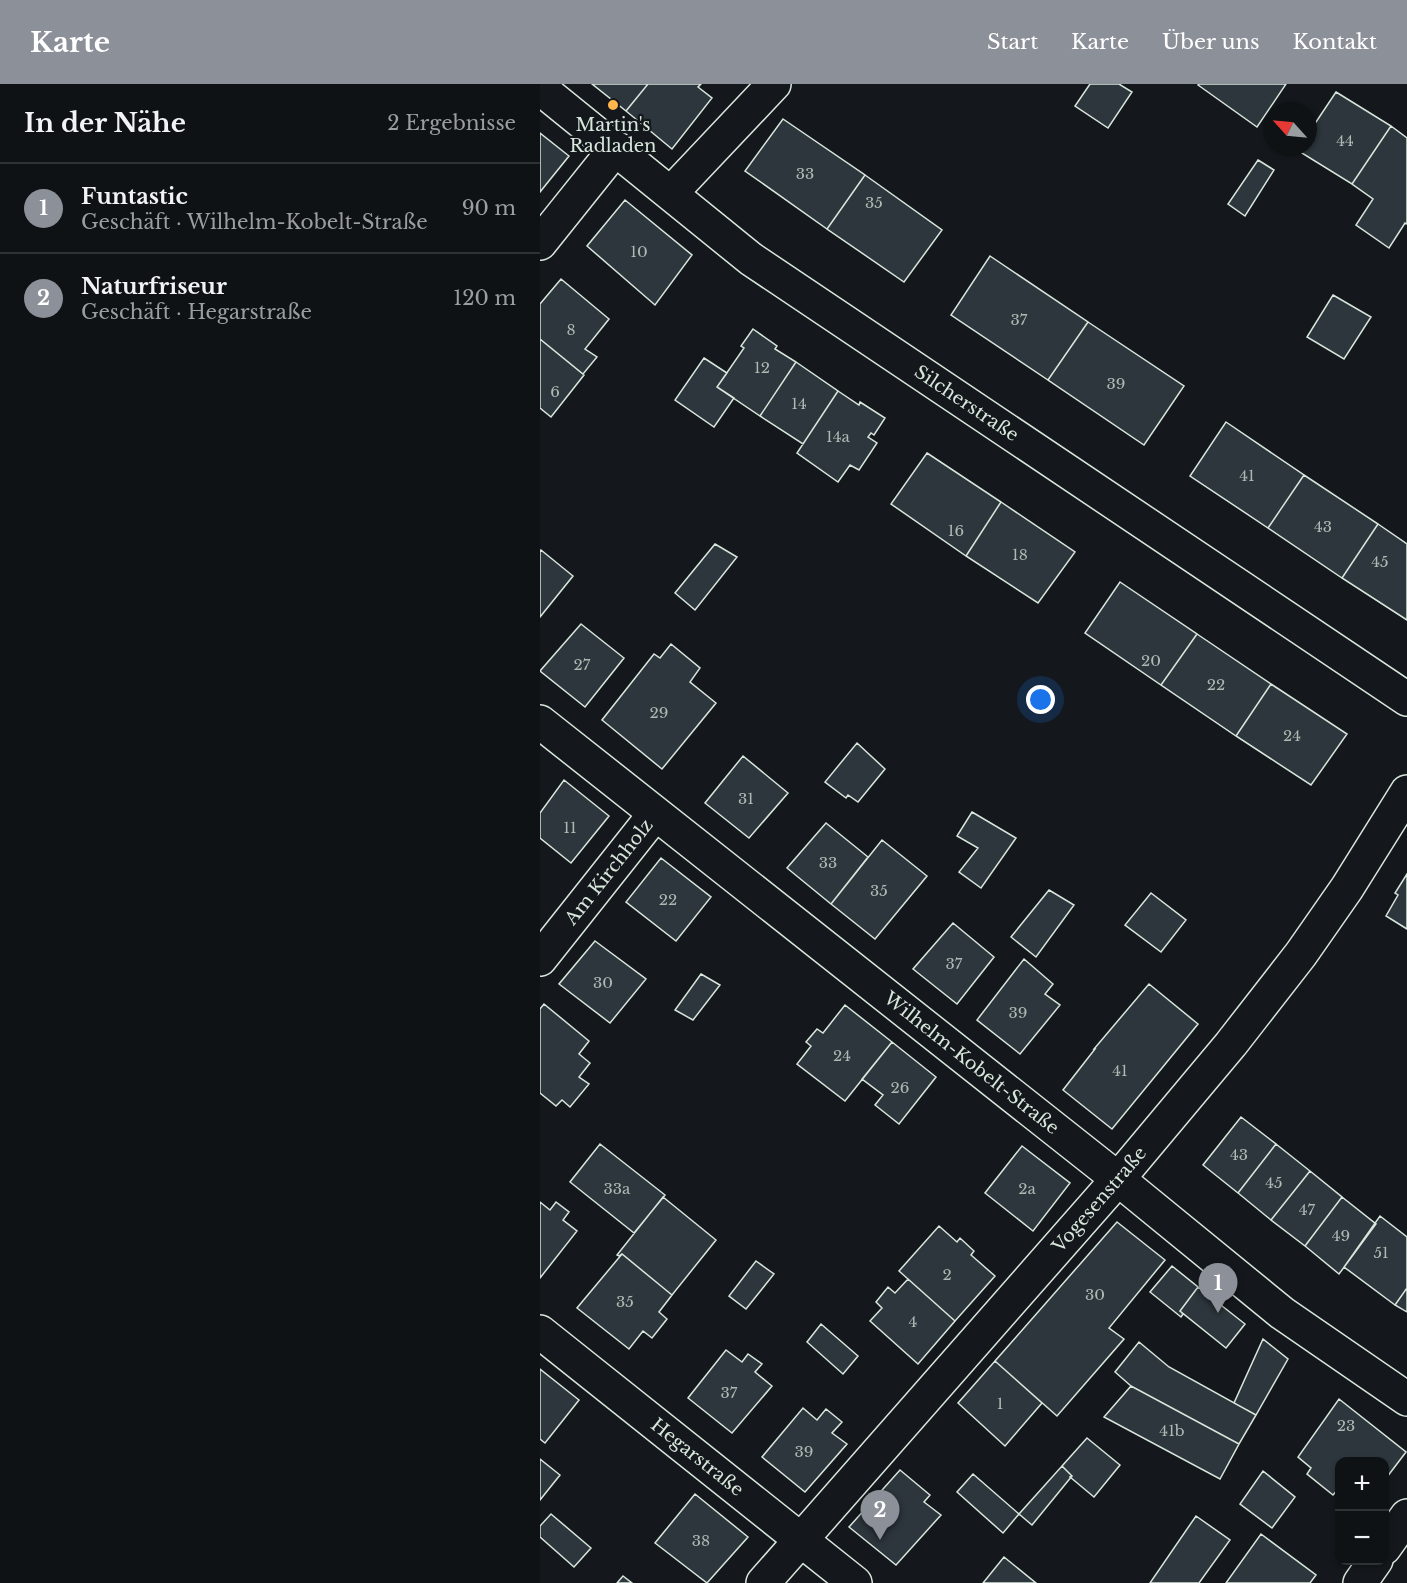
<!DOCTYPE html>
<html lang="de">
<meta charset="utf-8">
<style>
:root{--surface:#0f1215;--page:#1d2022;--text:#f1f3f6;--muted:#9b9ea0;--line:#2f3234;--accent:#8c9099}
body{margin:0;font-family:"Libre Baskerville",serif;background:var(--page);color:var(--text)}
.controls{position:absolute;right:18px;bottom:18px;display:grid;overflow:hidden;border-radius:12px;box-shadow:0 2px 4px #0004}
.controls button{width:54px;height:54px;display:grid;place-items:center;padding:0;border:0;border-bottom:2px solid var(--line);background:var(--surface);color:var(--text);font:30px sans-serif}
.compass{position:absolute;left:723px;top:18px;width:54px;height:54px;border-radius:50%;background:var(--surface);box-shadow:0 2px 4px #0004;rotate:297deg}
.you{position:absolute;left:501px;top:616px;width:21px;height:21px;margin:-15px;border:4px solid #fff;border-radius:50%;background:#1a73e8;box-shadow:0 0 0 9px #1a73e833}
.badge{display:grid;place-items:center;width:39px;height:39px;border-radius:50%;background:var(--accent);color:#fff;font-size:20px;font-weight:700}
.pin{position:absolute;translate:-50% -50px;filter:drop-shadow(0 2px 3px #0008)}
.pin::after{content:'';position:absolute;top:32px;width:21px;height:18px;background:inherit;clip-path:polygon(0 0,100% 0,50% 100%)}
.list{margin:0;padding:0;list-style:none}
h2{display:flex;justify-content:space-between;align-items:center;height:78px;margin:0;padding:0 24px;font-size:26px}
h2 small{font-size:20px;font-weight:400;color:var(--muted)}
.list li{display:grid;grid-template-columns:39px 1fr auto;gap:18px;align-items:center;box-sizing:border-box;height:90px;padding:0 24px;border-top:2px solid var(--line)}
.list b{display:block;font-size:22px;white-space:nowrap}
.list p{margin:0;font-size:20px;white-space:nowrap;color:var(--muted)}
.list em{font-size:20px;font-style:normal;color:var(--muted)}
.map{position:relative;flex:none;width:867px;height:1499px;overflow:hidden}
header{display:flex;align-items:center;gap:36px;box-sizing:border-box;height:84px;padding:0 30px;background:var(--accent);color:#fff}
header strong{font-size:28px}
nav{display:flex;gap:33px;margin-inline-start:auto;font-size:21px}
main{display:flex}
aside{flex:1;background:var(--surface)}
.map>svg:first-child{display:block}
.building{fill:#2c363c;stroke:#d8e6dc;stroke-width:1.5}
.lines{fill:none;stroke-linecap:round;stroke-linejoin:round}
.street-casing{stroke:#d8e6dc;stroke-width:36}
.street{stroke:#14181c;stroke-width:33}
.poi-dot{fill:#ffb74d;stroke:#14181c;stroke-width:2}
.labels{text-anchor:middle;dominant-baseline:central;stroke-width:4.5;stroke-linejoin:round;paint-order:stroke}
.number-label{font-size:15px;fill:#adbab4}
.poi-label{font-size:18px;fill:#d8e6dc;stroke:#14181c}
.street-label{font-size:18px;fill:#d8e6dc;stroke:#14181c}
</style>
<header>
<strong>Karte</strong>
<nav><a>Start</a><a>Karte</a><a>Über uns</a><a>Kontakt</a></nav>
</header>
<main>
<aside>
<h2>In der Nähe<small>2 Ergebnisse</small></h2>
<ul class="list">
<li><span class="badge">1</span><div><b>Funtastic</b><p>Geschäft · Wilhelm-Kobelt-Straße</p></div><em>90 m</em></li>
<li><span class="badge">2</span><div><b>Naturfriseur</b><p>Geschäft · Hegarstraße</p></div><em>120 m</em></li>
</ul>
</aside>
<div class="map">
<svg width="867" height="1499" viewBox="0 0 867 1499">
<rect width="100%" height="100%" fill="#14181c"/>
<path class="building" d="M52,0h56l-22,27z
M108,0h53l-3,3 14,11 -40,51 -46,-38z
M550,0h29l13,8 -24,36 -33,-22z
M659,0h87l-29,43 -59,-42z
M796,8l55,34 -39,58 -55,-34 2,-3h9v-13z
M243,35l82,56 -38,54 -82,-58z
M851,42l16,12v86l-2,-1 -16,25 -33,-23 17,-26 -21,-15z
M0,49l29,23 -29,36z
M718,76l16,10 -29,46 -17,-12z
M325,91l77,55 -38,52 -77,-53z
M85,116l67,55 -37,50 -68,-59z
M450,172l98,66 -40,58 -97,-65z
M21,195l48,40 -24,30 12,8 -14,17 -43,-35v-35z
M793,211l38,22 -27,42 -37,-22z
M548,238l96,64 -40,59 -96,-65z
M213,245l24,17 -2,3 21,13 -36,54 -43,-29 27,-39 -3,-2z
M0,255l44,36 -33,42 -11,-9z
M164,274l23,15 -10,14 17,11 -20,29 -39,-27z
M256,278l42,29 -35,53 -43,-28z
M298,307l21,14 1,-3 25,16 -11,17 -3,-2 -3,4 9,6 -18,27 -9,-5 -12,17 -41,-29z
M686,338l78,53 -36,53 -78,-52z
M387,369l74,49 -35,54 -75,-52z
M764,391l74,49 -36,54 -74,-50z
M461,418l74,50 -37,51 -72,-47z
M838,440l29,20v76l-65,-42z
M175,460l22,13 -42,53 -20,-17z
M1,466l32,26 -33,41v-65z
M580,498l77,52 -36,51 -76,-52z
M41,540l43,34 -39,49 -45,-36z
M657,550l74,50 -35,52 -75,-51z
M131,560l29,24 -10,14 26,21 -54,66 -60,-49 52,-66 6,4z
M731,600l76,50 -36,51 -75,-49z
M317,659l28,26 -27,33 -10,-7 -2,3 -21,-16z
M203,672l45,37 -39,45 -44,-35z
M24,696l45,36 -38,47 -31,-25v-25z
M432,728l44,26 -35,50 -22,-16 19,-24 -21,-12z
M286,739l42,34 -37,47 -44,-36z
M342,756l45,36 -52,63 -44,-35z
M121,774l50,39 -35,44 -50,-39z
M867,790v55l-21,-13 12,-21 -3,-2z
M509,806l25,15 -38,52 -25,-20z
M611,809l35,27 -25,32 -36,-27z
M413,839l41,34 -37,47 -44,-35z
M55,857l51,38 -36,44 -51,-39z
M484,875l29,25 -8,10 15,11 -40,49 -43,-34z
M161,890l19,11 -27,35 -18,-10z
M609,900l49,40 -86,105 -49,-39 32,-41h-1z
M4,920l45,37 -10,13 11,9 -11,14 10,7 -19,23 -8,-7 -6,6 -16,-13v-84z
M305,921l47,37 -47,59 -48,-37 14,-18 -5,-4 11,-13 6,4z
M352,958l44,35 -37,47 -24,-19 8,-10 -21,-16z
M701,1033l35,27 -38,49 -35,-28z
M60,1060l65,51 -31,38 -64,-51z
M736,1060l34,27 -39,49 -33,-27z
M482,1062l48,37 -37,48 -48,-38z
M770,1087l32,26 -37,49 -34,-26z
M123,1113l53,43 -44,55 -50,-41 -3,2 -2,-1z
M802,1113l34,27 -37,50 -34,-28z
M0,1118l10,8 6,-8 13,10 -6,8 14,11 -37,47z
M840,1132l27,21v51l-12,17 -51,-38z
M577,1138l48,38 -56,68 15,11 -67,77 -62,-55z
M399,1142l18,16 3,-4 14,13 -3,4 24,21 -40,45 -56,-50z
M82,1170l50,41 -13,17 8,7 -15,19 -9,-7 -14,18 -52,-41z
M216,1177l18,13 -28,35 -17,-13z
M632,1182l26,21 -18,24 3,3 -2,3 -31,-25z
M368,1195l47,42 -37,43 -48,-43 12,-13 -6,-6 12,-15 7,6z
M658,1203l47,37 -19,24 -46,-37z
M867,1204v24l-12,-7z
M281,1240l37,32 -15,18 -36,-32z
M723,1255l25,20 -32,56 -22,-12z
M599,1258l30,25 87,48 -17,29 -108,-58 -16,-14z
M186,1266l16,12 6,-8 14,10 -7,8 17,14 -40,47 -44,-35z
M455,1277l47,42 -37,43 -47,-43z
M0,1285l39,31 -34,43 -5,-4z
M591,1302l108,58 -19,35 -116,-62z
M799,1315l67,53 -22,29v-19h-44v29l-2,-2 -5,6 -26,-21 4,-6 -13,-11z
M263,1324l14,12 9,-11 16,13 -10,11 15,11 -42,48 -43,-35z
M547,1354l33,27 -26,32 -24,-20 2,-1 -10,-10z
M0,1375l20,16 -20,25z
M522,1382l10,10 -40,49 -13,-11z
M360,1386l30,25 -6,7 17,13 -45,50 -47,-38z
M723,1387l32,26 -23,31 -32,-24z
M433,1390l46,40 -16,19 -46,-41z
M155,1410l53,43 -41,46 -52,-40z
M11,1430l40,34 -17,19 -34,-30v-11z
M656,1432l34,24 -31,43h-49z
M721,1450l55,41 -6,8h-84z
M464,1473l32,26h-53z
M83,1492l9,7h-15z"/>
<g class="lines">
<g class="street-casing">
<g id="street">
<path id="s1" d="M0,4l211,171 656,440"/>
<path d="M131,109l103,-109"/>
<path d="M0,159l76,-95"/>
<path id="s2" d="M0,638l578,457 164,134 125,86"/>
<path id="s3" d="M0,875l115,-145"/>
<path id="s4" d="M0,1248l315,251"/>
<path d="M844,1464l23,-32"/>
<path id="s5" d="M223,1499l355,-404 113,-135 70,-90 46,-66 60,-96"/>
<path d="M820,1499l16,-23"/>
</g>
</g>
<use href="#street" class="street"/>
</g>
<circle class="poi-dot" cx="73" cy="21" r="6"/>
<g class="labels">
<g class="number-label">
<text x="805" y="56">44</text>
<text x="265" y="89">33</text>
<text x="334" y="118">35</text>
<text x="99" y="167">10</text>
<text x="479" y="235">37</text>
<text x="31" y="245">8</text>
<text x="222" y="283">12</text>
<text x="576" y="299">39</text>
<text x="15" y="307">6</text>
<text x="259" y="319">14</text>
<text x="298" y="352">14a</text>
<text x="707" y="391">41</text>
<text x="783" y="442">43</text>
<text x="416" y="446">16</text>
<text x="480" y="470">18</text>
<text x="840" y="477">45</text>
<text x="611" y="576">20</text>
<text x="42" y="580">27</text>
<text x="676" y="600">22</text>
<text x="119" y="628">29</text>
<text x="752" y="651">24</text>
<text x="206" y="714">31</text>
<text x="30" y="743">11</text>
<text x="288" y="778">33</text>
<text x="339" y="806">35</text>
<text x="128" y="815">22</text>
<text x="414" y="879">37</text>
<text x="63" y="898">30</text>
<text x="478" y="928">39</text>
<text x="302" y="971">24</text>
<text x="580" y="986">41</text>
<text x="360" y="1003">26</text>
<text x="699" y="1070">43</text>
<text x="734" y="1098">45</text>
<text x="77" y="1104">33a</text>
<text x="487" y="1104">2a</text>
<text x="767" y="1125">47</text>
<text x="801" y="1151">49</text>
<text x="841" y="1168">51</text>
<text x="407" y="1190">2</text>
<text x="555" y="1210">30</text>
<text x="85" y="1217">35</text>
<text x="373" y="1237">4</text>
<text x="189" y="1308">37</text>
<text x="460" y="1319">1</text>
<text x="806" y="1341">23</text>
<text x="632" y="1346">41b</text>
<text x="264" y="1367">39</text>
<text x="161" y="1456">38</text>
</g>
<g class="poi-label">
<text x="73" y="41">Martin's<tspan x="73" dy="21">Radladen</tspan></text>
</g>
<g class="street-label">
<text stroke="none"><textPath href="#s1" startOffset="531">Silcherstraße</textPath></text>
<text stroke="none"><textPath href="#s3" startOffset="111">Am Kirchholz</textPath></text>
<text stroke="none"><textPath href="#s2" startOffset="550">Wilhelm-Kobelt-Straße</textPath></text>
<text stroke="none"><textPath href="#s5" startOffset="510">Vogesenstraße</textPath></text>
<text stroke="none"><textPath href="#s4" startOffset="201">Hegarstraße</textPath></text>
</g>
</g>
</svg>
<div class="controls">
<button>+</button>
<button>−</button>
</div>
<svg class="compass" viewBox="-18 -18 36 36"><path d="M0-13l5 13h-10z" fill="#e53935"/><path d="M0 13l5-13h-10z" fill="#9b9ea0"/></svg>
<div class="you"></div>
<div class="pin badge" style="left:678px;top:1229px">1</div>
<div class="pin badge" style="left:340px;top:1456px">2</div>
</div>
</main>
